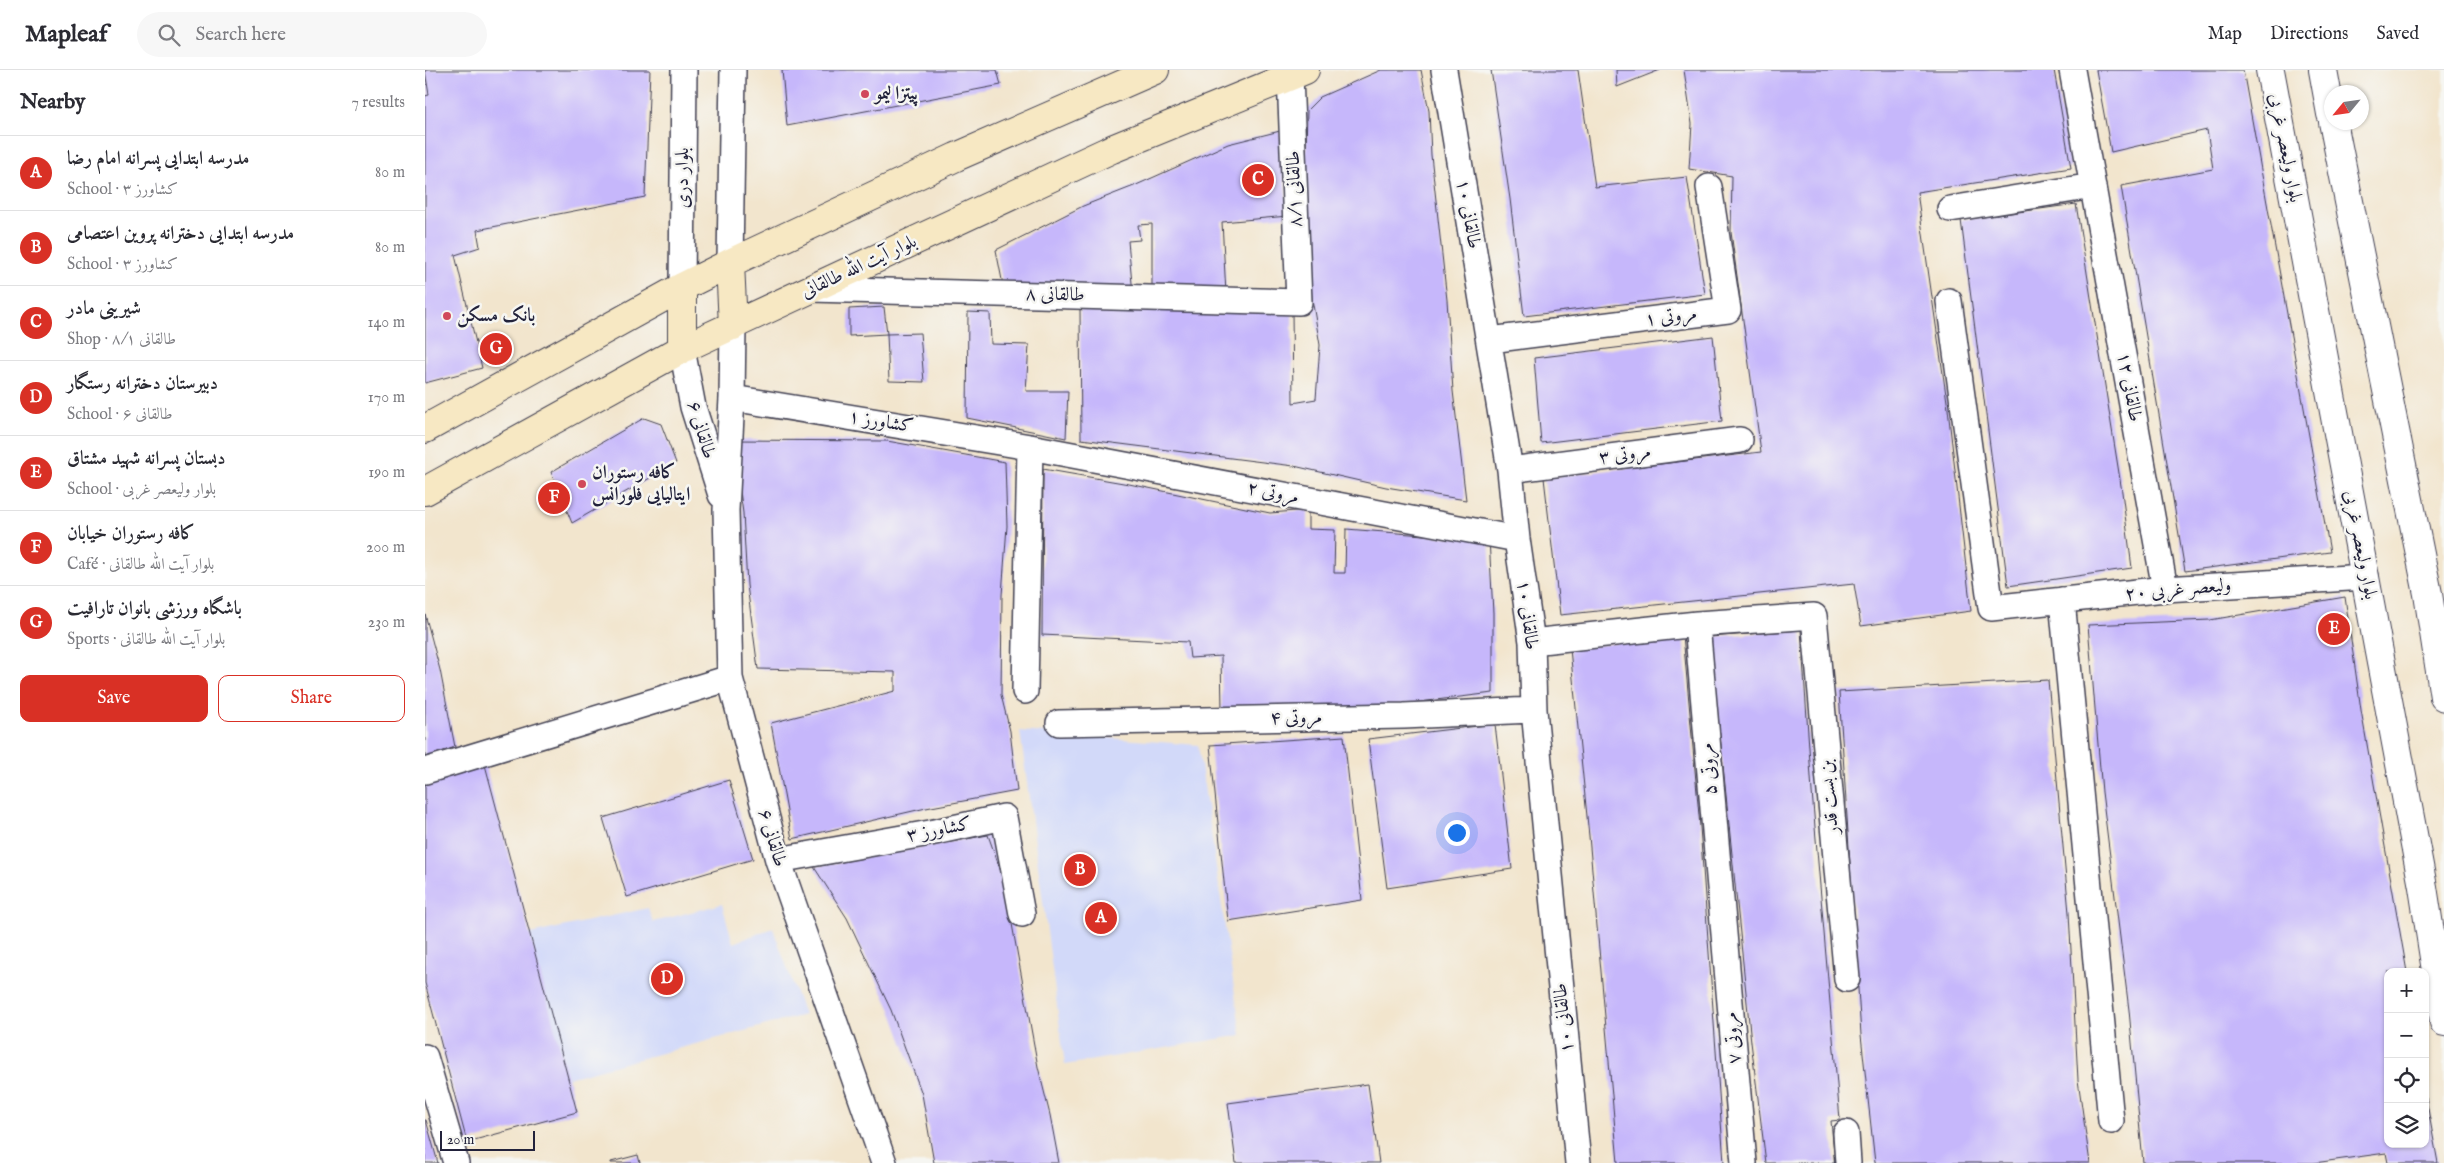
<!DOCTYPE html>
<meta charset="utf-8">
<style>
:root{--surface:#fff;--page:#f7f7f7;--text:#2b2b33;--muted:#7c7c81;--line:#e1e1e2;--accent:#d93025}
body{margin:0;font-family:"IM FELL English",Amiri,serif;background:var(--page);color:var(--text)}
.controls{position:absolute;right:15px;bottom:15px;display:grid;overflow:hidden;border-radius:10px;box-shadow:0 1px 4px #0004}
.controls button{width:45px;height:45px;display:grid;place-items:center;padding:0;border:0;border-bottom:1px solid var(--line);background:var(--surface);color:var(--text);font:25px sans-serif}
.compass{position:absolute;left:1899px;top:15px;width:45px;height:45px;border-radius:50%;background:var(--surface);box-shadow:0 1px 4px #0004;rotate:241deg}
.scale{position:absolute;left:15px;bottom:12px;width:95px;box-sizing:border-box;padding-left:5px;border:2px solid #22223b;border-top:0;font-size:14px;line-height:18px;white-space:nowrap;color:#22223b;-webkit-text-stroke:4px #f6f6f2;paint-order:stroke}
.you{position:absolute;left:1031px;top:762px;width:18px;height:18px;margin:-12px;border:4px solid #fff;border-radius:50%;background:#1a73e8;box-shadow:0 0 0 8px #1a73e833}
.badge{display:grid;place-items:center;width:32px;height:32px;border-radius:50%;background:var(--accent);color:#fff;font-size:16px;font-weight:700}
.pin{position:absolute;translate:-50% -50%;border:2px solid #fff;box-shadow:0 1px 5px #0006}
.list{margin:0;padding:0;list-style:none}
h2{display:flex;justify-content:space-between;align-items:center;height:65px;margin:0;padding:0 20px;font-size:21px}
h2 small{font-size:16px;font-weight:400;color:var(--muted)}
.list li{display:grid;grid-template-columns:32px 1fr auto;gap:15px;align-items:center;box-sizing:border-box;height:75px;padding:0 20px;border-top:1px solid var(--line)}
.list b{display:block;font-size:19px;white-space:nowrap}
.list p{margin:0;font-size:16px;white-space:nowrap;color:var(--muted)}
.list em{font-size:16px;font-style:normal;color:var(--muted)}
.actions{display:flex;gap:10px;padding:15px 20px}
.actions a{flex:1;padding:11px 0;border:1px solid var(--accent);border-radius:10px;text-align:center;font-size:18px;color:var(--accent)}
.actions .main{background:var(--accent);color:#fff}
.icon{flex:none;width:28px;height:28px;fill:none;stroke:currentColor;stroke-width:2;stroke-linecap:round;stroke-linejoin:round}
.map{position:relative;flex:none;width:2019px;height:1093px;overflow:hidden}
header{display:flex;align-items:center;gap:30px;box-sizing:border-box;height:70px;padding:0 25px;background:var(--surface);border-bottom:1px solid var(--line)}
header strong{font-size:24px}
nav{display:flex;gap:28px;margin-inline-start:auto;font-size:18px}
.search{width:350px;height:45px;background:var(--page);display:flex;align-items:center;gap:12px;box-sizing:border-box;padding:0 18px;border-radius:28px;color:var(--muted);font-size:19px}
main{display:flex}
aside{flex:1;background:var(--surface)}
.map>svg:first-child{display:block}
.built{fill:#d2d9f9}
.building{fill:#c6b7fb}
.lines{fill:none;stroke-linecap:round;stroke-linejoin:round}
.minor-casing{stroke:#413f51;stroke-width:28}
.tertiary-casing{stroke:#413f51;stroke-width:30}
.secondary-casing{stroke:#413f51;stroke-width:30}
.minor{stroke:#fff;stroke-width:25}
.tertiary{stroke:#fff;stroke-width:28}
.secondary{stroke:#f7e8c3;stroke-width:28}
.poi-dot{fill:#d1495b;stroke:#f6f6f2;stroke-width:2}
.labels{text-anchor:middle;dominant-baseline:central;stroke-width:5;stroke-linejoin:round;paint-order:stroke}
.poi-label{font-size:19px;font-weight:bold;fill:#22223b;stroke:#f6f6f2;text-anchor:start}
.street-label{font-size:19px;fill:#22223b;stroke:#f6f6f2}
</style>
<header>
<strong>Mapleaf</strong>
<div class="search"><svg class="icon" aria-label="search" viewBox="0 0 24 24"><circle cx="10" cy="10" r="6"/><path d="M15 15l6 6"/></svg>Search here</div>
<nav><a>Map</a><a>Directions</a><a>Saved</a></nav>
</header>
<main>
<aside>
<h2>Nearby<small>7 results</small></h2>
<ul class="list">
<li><span class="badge">A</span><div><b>مدرسه ابتدایی پسرانه امام رضا</b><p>School · کشاورز ۳</p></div><em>80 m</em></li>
<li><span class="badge">B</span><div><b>مدرسه ابتدایی دخترانه پروین اعتصامی</b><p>School · کشاورز ۳</p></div><em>80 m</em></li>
<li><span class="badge">C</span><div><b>شیرینی مادر</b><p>Shop · طالقانی ۸/۱</p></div><em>140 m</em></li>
<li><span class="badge">D</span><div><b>دبیرستان دخترانه رستگار</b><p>School · طالقانی ۶</p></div><em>170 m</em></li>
<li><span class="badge">E</span><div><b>دبستان پسرانه شهید مشتاق</b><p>School · بلوار ولیعصر غربی</p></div><em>190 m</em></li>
<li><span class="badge">F</span><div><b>كافه رستوران خیابان</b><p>Café · بلوار آیت الله طالقانی</p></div><em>200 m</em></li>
<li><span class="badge">G</span><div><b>باشگاه ورزشی بانوان تارافیت</b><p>Sports · بلوار آیت الله طالقانی</p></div><em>230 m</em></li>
</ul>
<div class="actions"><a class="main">Save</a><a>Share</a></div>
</aside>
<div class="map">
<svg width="2019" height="1093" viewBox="0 0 2019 1093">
<rect width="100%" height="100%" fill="#f6f6f2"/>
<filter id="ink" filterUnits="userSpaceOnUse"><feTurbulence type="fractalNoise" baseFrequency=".02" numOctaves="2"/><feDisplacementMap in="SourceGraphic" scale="10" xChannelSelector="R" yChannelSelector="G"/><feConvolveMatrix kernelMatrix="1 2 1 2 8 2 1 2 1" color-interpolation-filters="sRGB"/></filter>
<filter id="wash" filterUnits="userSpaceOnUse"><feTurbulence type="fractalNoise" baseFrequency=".0096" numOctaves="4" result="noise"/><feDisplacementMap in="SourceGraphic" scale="20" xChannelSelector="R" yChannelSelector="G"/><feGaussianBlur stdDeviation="1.12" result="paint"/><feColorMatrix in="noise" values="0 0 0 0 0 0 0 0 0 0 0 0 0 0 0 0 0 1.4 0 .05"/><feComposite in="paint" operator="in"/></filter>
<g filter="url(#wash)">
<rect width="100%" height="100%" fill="#f2e5cd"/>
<path class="built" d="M595,661l178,14 43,290 -176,30z
M297,834l11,39 40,-15 31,87 -236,63 -38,-144 118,-26 5,14z"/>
<g id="blocks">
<path class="building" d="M0,0h225l-5,127 -168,33 3,17 -25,8 27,113 -57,15v-287l4,-1z
M357,0h215l4,15 -214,41z
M956,0h40l8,41 2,44 16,145 6,91 13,109 -80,-13 -92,-21 -213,-27 -1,-130 212,1 1,93 23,-4 4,-54 -8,-46 -7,-113 2,-76 13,-13z
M1066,0h87l17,117 92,-10 18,117 -181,22 -14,-117z
M1191,0h44l-43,17z
M1259,0h370l17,98 -154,24 31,217 23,202 -110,15 -7,-42 -294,31 -16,-137 217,-26 -30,-220 1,-56 -43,-7 3,-45z
M1671,0h147l87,482 -145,19 -64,-385 92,-17 -6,-39 -96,22z
M855,61l8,85 -66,6 4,71 -74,1v-70l-14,1 2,15 -12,1 5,53 -129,-4 -8,-40 87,-44 51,-20 94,-42z
M1651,134l46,288 10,76 -124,18 -47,-366z
M459,237l3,27 -38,2v-27z
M543,242l22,1 1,31 38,1 -3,46h42l-2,47 -99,-20z
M495,263l4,49 -35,-1 -2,-47z
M1288,266l9,85 -181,22 -7,-85z
M219,348l17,6 15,39 -104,60 -21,-51z
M308,370l154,1 118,21 2,64 -5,69 -1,100 9,36 7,60 -91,17 -134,31 -21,-116 124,-32v-19l-137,-3 -11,-84 -4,-72z
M618,399l86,15 141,29 38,-3v19l27,1 -1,43h11l1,-44 103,8 40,1 4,75v80l-131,16 -140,2 -1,-55 -31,2 -2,-16 -146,-7z
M1920,527l16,113 46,262h-19v172h37l1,-46 12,65h-50l-2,-10 -72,10h-171l-14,-153 -27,-218 -14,-167 122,-5z
M0,544l15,56 15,77 -30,11z
M1376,560l11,162 28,328 -9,1 4,42h-69l-15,-121 -41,-405z
M1258,565l17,192 24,336h-106l-29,-327 -19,-187z
M1623,610l21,233 9,167 12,83h-215l-14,-128 -22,-343z
M1070,654l17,145 -125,19 -19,-149z
M919,666l18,164 -134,21 -18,-176z
M59,691l93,351 -110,30 -42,-159v-201z
M304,710l24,79 -126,38 -24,-79z
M563,765l16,45 34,187 12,48 9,48h-125l-12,-69 -31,-84 -44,-92 -33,-51z
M943,1014l11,79h-143l-8,-60z
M0,1050h1l12,43h-13z
M213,1085l2,8h-29v-1z"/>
</g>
</g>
<g filter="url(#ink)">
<use href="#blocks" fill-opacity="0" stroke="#413f51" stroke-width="1"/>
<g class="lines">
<g class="minor-casing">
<path id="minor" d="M1019,0l66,400 7,69 15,103 2,68 44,453
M1647,0l93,519
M1525,139l143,-23
M305,193l3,-193
M257,217l2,-217
M386,219l488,13 -9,-226
M1524,231l42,307 174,-19 201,-12
M308,256l-1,72 -6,112 4,168 48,182 106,303
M1065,270l238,-30 -19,-123
M257,279l11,58 28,88
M307,328l298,49 487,92
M1085,400l230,-30
M1637,530l49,521
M1272,554l47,539
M1107,572l165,-18 117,-8 33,363
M600,621l5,-244
M634,653l345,-7 130,-6
M0,701l305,-93
M353,790l152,-27 74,-16 18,97
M0,987l31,106
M1421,1063l2,30"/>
</g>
<g class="tertiary-casing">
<path id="tertiary" d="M1845,0l153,817 21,135
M1898,0l8,44
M1908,52l95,472 16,103"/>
</g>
<g class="secondary-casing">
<path id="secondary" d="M305,193l3,63
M257,217v62
M0,359l257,-142 48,-24 226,-106 199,-87
M0,421l257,-142 430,-200 193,-79"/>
</g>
<use href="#minor" class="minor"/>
<use href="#tertiary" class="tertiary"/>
<use href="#secondary" class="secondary"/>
</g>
</g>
<g class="poi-dot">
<circle cx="440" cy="24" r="5"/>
<circle cx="22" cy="246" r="5"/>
<circle cx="157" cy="414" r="5"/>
</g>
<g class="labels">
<g class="poi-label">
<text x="450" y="24">پیتزا لیمو</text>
<text x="32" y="246">بانک مسکن</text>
<text x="167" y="403">کافه رستوران<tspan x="167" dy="22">ایتالیایی فلورانس</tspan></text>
</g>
<g class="street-label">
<text transform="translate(1860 78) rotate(79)">بلوار ولیعصر غربی</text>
<text transform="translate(258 108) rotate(-90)">بلوار دری</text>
<text transform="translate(870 119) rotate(-92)">طالقانی ۸/۱</text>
<text transform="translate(1043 144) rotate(80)">طالقانی ۱۰</text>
<text transform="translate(434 197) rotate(-25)">بلوار آیت الله طالقانی</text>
<text transform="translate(630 225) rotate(1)">طالقانی ۸</text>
<text transform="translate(1246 247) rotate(-7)">مروتی ۱</text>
<text transform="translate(1704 317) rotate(80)">طالقانی ۱۲</text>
<text transform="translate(456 352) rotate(9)">کشاورز ۱</text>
<text transform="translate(276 360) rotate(74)">طالقانی ۶</text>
<text transform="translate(1200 385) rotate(-7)">مروتی ۳</text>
<text transform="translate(848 423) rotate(11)">مروتی ۲</text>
<text transform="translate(1935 475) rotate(79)">بلوار ولیعصر غربی</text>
<text transform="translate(1753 520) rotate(-5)">ولیعصر غربی ۲۰</text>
<text transform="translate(1102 545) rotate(83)">طالقانی ۱۰</text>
<text transform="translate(871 648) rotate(-1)">مروتی ۴</text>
<text transform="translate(1284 699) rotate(-95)">مروتی ۵</text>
<text transform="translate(1405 727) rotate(-95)">بن بست قدر</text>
<text transform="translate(514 760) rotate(-11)">کشاورز ۳</text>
<text transform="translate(347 768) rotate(74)">طالقانی ۶</text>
<text transform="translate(1139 948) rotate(-96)">طالقانی ۱۰</text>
<text transform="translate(1308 968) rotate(-95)">مروتی ۷</text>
</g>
</g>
</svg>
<div class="controls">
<button>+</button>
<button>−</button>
<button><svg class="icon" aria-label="locate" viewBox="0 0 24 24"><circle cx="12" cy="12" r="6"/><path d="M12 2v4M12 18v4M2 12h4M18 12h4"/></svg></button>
<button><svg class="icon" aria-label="layers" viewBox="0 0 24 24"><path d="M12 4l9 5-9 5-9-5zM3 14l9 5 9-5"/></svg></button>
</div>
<svg class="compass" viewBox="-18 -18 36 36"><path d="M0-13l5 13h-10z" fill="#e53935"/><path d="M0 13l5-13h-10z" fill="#7c7c81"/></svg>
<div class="scale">20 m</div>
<div class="you"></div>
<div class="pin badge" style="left:676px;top:848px">A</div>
<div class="pin badge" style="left:655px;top:800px">B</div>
<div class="pin badge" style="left:833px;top:110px">C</div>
<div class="pin badge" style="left:242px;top:909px">D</div>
<div class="pin badge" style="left:1909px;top:559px">E</div>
<div class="pin badge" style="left:129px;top:428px">F</div>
<div class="pin badge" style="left:71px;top:279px">G</div>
</div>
</main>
